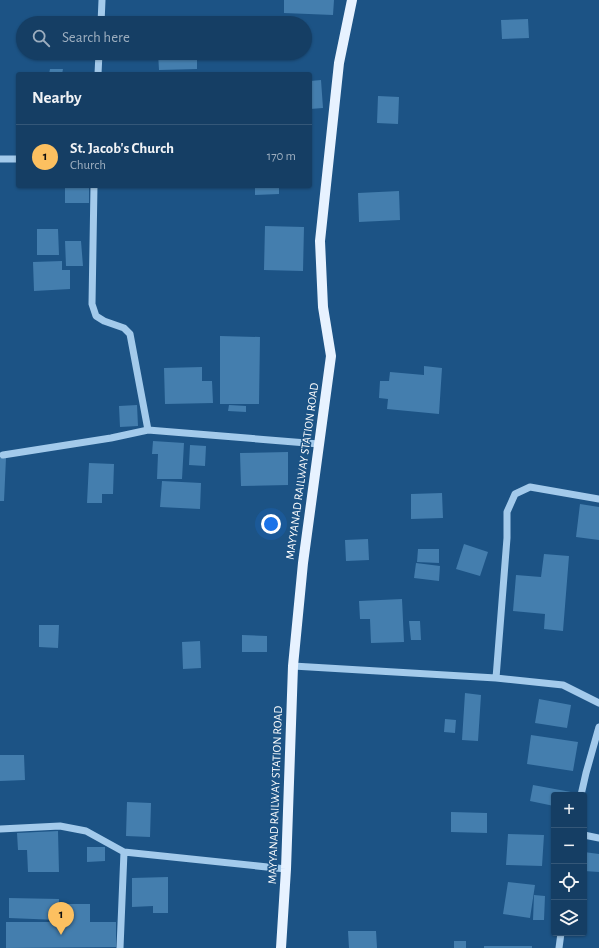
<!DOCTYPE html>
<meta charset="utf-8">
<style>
:root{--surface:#153e64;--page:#1e456a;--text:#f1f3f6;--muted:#9daebf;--line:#345778;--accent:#fcc060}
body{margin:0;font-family:"Alegreya Sans",sans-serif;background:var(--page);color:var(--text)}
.controls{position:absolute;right:12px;bottom:12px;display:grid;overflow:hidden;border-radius:4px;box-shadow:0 1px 3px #0004}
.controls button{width:36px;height:36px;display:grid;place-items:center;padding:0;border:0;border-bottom:1px solid var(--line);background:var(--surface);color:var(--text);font:20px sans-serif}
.you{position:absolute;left:271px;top:524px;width:14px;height:14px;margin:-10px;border:3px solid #fff;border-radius:50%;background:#1a73e8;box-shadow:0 0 0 6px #1a73e833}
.badge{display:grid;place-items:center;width:26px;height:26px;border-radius:50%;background:var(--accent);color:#111;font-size:13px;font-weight:700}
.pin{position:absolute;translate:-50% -33px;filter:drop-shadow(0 1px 2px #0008)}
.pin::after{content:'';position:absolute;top:21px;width:14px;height:12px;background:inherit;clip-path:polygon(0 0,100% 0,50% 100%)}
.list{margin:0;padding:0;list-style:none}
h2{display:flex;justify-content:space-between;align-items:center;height:52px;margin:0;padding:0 16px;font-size:17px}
h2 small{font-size:13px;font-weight:400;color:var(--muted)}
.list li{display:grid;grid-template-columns:26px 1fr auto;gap:12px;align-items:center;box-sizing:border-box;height:64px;padding:0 16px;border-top:1px solid var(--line)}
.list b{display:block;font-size:15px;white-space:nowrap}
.list p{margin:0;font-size:13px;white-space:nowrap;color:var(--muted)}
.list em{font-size:13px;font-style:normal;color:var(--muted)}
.icon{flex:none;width:22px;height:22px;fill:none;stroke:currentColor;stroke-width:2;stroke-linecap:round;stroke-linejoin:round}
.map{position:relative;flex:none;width:599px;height:948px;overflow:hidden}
.search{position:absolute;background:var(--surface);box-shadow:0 1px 3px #0004;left:16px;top:16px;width:296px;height:44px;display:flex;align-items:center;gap:10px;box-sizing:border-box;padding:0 14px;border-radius:22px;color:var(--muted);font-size:15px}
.panel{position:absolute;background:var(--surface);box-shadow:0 1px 3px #0004;left:16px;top:72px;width:296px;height:116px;border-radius:4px}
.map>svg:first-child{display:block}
.building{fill:#447eae}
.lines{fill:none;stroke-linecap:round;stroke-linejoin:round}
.minor{stroke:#a3caeb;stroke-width:7}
.major{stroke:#e7f2ff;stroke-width:10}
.labels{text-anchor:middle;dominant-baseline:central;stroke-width:3;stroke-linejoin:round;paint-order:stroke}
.street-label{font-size:12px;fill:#fff;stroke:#1c5385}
</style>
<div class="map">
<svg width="599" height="948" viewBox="0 0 599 948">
<rect width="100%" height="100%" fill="#1c5385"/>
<path class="building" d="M284,0h50l-1,15 -49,-2z
M528,19l1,19 -27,1 -1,-19z
M158,53h39v16l-38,1z
M50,69h13l-1,5h-13z
M321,80l2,28 -13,1v-28z
M378,96l21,1 -1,27 -21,-1z
M65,186h24v17h-24z
M255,186h24v8l-24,1z
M399,191l1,29 -41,2 -1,-29z
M265,226l39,1 -1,44 -39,-1z
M37,229h21l1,26h-22z
M65,241h16l2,25h-17z
M62,261v9h8v19l-36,2 -1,-29z
M220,336l40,1 -1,67h-39z
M424,366l18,2 -3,46 -52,-5 1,-10 -9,-1 1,-17h9l1,-9 34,3z
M202,367v14h10l1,22 -48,1 -1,-36z
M137,405l1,21 -18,1 -1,-21z
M229,405l17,1v6l-18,-1z
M153,441l31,2 -2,36h-25l1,-25h-6z
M190,445l16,1 -1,20 -16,-1z
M288,452v33l-47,1 -1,-33z
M0,458h6l-2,43h-4z
M89,463l25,1 -1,30h-11v9h-15z
M162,481l39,2 -1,26 -40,-2z
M442,493l1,25 -32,1v-25z
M580,504l19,3v33l-23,-3z
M368,539l1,21 -23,1 -1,-21z
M464,544l24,8 -8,24 -24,-7z
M418,549h21v14l-22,-1z
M544,554l25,2 -6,75 -19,-2 1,-15 -32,-3 3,-36 25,2z
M416,563l24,3 -1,15 -25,-3z
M402,599l2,43 -33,1 -1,-24h-10l-1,-18z
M409,621h11l1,19h-10z
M39,625h20l-1,23 -19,-1z
M242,635l25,1v16h-25z
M200,641l1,27 -18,1 -1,-27z
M465,693l16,2 -3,46 -16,-1z
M539,699l32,6 -4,23 -32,-5z
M445,719l11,1 -1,13 -11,-1z
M531,735l47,7 -5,29 -46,-7z
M0,755h24l1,25 -25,1z
M533,785l38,7 -1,3h-16v11l-24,-5z
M127,802l24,1 -1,34 -24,-1z
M451,812l36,1v20l-36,-1z
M58,831l1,41h-31l-1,-22h-9l-1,-17z
M508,834l36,1 -2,31 -36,-1z
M87,847h18v14l-18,1z
M584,852l15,2v18l-15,-1z
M168,877v36h-15v-7l-21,1v-29z
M508,882l27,3 -5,33 -27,-4z
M534,895l11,1 -1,24h-11z
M9,898l50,1 -1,21 -49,-2z
M60,904h30v18h26v25l-110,1v-26h54z
M348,931h28l1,17h-28z
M454,941h12v7h-12z
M484,946h48v2h-48z"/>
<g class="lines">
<path class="minor" d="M101,23l1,-23
M98,74l1,-21
M0,159h18
M94,186l-2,118 4,12 8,5 20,7 6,6 18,96
M3,455l108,-17 37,-8 171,14
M293,666l203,12 67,7 36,18
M496,678l11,-140v-26l8,-18 15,-7 69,12
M581,795l5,-22 13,-46
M0,829l60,-3 26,5 38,21 162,17
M584,835l15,3
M120,948l4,-96
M559,948l2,-15"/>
<path class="major" d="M281,948l5,-79 7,-203 10,-103 28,-207 -8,-49 -3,-66 19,-178 13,-63"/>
</g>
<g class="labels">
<g class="street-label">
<text transform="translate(302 471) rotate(-82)">MAYYANAD RAILWAY STATION ROAD</text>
<text transform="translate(275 795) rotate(-88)">MAYYANAD RAILWAY STATION ROAD</text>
</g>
</g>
</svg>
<div class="controls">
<button>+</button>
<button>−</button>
<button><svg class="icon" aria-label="locate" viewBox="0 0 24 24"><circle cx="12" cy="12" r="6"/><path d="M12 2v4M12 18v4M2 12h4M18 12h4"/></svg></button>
<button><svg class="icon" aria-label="layers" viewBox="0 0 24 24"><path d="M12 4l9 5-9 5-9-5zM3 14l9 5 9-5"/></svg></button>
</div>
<div class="you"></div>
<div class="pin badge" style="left:61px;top:935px">1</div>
<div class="search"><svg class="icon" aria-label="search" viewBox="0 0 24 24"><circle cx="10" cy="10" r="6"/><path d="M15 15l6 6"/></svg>Search here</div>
<section class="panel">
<h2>Nearby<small></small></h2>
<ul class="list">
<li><span class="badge">1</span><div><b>St. Jacob's Church</b><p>Church</p></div><em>170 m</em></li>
</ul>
</section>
</div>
